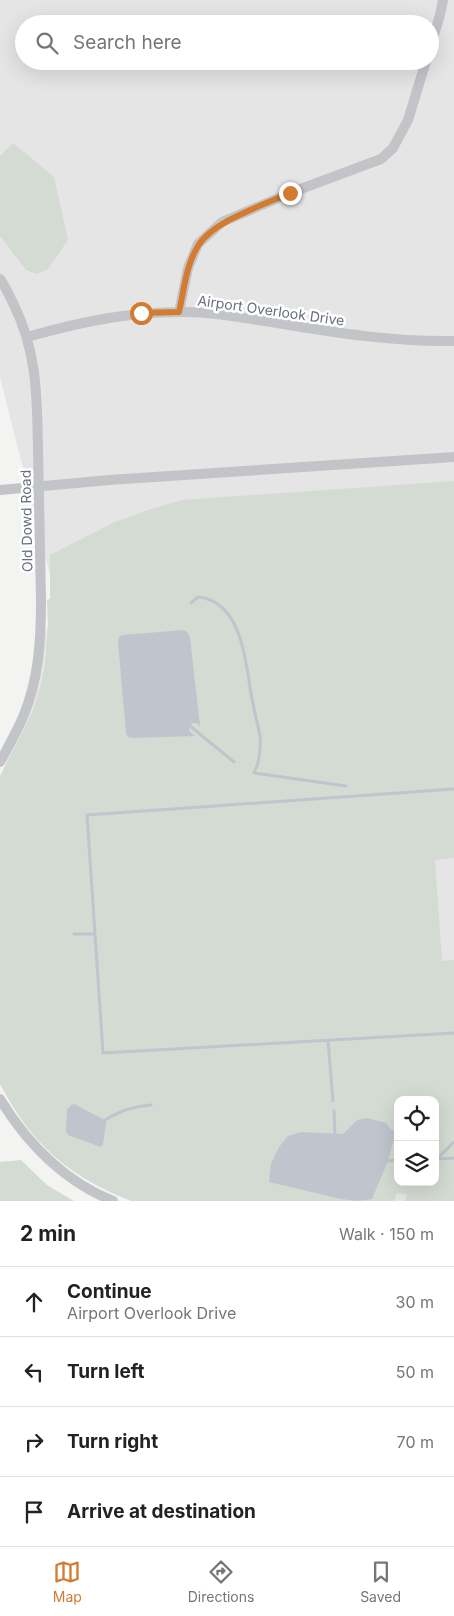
<!DOCTYPE html>
<meta charset="utf-8">
<style>
:root{--surface:#fff;--page:#f2f2f2;--text:#222;--muted:#767676;--line:#e0e0e0;--accent:#d37b31}
body{margin:0;font-family:Inter,sans-serif;background:var(--page);color:var(--text)}
.controls{position:absolute;right:15px;bottom:15px;display:grid;overflow:hidden;border-radius:10px;box-shadow:0 5px 20px #0002}
.controls button{width:45px;height:45px;display:grid;place-items:center;padding:0;border:0;border-bottom:1px solid var(--line);background:var(--surface);color:var(--text);font:25px sans-serif}
.stop{position:absolute;width:15px;height:15px;margin:-11px;border:4px solid #d37b31;border-radius:50%;background:#fff}
.stop.end{background:#d37b31;border-color:#fff;box-shadow:0 1px 5px #0008}
.list{margin:0;padding:0;list-style:none}
h2{display:flex;justify-content:space-between;align-items:center;height:65px;margin:0;padding:0 20px;font-size:21px}
h2 small{font-size:16px;font-weight:400;color:var(--muted)}
.list li{display:grid;grid-template-columns:32px 1fr auto;gap:15px;align-items:center;box-sizing:border-box;height:70px;padding:0 20px;border-top:1px solid var(--line)}
.list b{display:block;font-size:19px;white-space:nowrap}
.list p{margin:0;font-size:16px;white-space:nowrap;color:var(--muted)}
.list em{font-size:16px;font-style:normal;color:var(--muted)}
.icon{flex:none;width:28px;height:28px;fill:none;stroke:currentColor;stroke-width:2;stroke-linecap:round;stroke-linejoin:round}
.map{position:relative;flex:none;width:454px;height:1201px;overflow:hidden}
.search{position:absolute;background:var(--surface);box-shadow:0 5px 20px #0002;left:15px;right:15px;top:15px;height:55px;display:flex;align-items:center;gap:12px;box-sizing:border-box;padding:0 18px;border-radius:28px;color:var(--muted);font-size:19px}
.sheet{height:345px;background:var(--surface)}
nav{display:flex;justify-content:space-around;align-items:center;box-sizing:border-box;height:70px;border-top:1px solid var(--line);background:var(--surface);font-size:14px;color:var(--muted)}
nav a{display:grid;justify-items:center;gap:2px}
nav .on{color:var(--accent)}
.map>svg:first-child{display:block}
.built{fill:#e4e5e4;fill-rule:evenodd}
.green{fill:#d4dbd2;fill-rule:evenodd}
.water{fill:#bfc5cc}
.lines{fill:none;stroke-linecap:round;stroke-linejoin:round}
.stream{stroke:#bfc5cc;stroke-width:3}
.minor{stroke:#c2c4c8;stroke-width:10}
.minor-bridge{stroke:#c2c4c8;stroke-width:10}
.route{stroke:#d37b31;stroke-width:6}
.labels{text-anchor:middle;dominant-baseline:central;stroke-width:5;stroke-linejoin:round;paint-order:stroke}
.street-label{font-size:14px;fill:#666e7f;stroke:#fff}
</style>
<div class="map">
<svg width="454" height="1201" viewBox="0 0 454 1201">
<rect width="100%" height="100%" fill="#f3f4f1"/>
<path class="built" d="M0,0h454v1201h-161l-293,-419 56,-183 -56,-222zM24,24h406v37h-406zM398,1100h37v82h-37z"/>
<path class="green" d="M13,143l41,34 14,63 -21,30 -10,4 -11,-4 -26,-34v-80z
M454,481v377l-19,2 7,101 12,-1v241h-49l2,-6 -10,-2 -3,8h-263c-63,-25 -99,-56 -131,-117v-308l32,-63 9,-28 4,-21 3,-36 -1,-28 3,-1v-44l65,-33 33,-12 34,-10zM398,1100h37v82h-37z
M21,1160l26,25 27,16h-74v-39z"/>
<path class="water" d="M184,630l4,3 2,5 10,88 -3,-3h-5l-3,6 1,3 5,4 -63,2 -4,-1 -2,-4 -8,-91 1,-5 3,-2z
M74,1104l31,16 1,3 -3,21 -2,3 -33,-12 -2,-3 1,-22 3,-4z
M367,1118l19,5 9,12 -7,26 -16,38 -15,2 -16,-2 -72,-17 2,-18 8,-17 9,-11 13,-4 42,2 14,-14z"/>
<g class="lines">
<path class="stream" d="M191,603l7,-6c41,4 47,57 52,90 2,16 7,33 10,49 1,14 0,25 -6,37l92,13
M190,726l44,36
M454,789l-367,26 16,238 351,-20
M74,934h20
M328,1040l5,61
M334,1111l1,23
M105,1120c17,-10 27,-13 46,-15
M393,1132l5,-4
M437,1159l17,-17
M437,1159l17,-1
M388,1161l10,-1"/>
<path class="minor" d="M430,48l10,-33 3,-15
M0,279c5,7 9,16 13,24 24,48 24,92 25,145
M179,312l9,-44 10,-24 24,-22 68,-29 91,-34 12,-11 15,-28 18,-59
M27,337c53,-15 105,-26 160,-25 30,0 61,7 90,11 60,10 117,19 177,18
M0,490l109,-10 345,-23
M0,762c8,-15 16,-29 23,-45 16,-38 18,-77 18,-117
M0,1099c27,44 64,82 113,102"/>
<path class="minor-bridge" d="M38,448l3,152"/>
</g>
<g class="lines">
<path class="route" d="M141,313l38,-1c5,-22 7,-47 19,-66 15,-25 66,-41 92,-53"/>
</g>
<g class="labels">
<g class="street-label">
<text transform="translate(271 310) rotate(8)">Airport Overlook Drive</text>
<text transform="translate(26 521) rotate(-91)">Old Dowd Road</text>
</g>
</g>
</svg>
<div class="controls">
<button><svg class="icon" aria-label="locate" viewBox="0 0 24 24"><circle cx="12" cy="12" r="6"/><path d="M12 2v4M12 18v4M2 12h4M18 12h4"/></svg></button>
<button><svg class="icon" aria-label="layers" viewBox="0 0 24 24"><path d="M12 4l9 5-9 5-9-5zM3 14l9 5 9-5"/></svg></button>
</div>
<div class="stop" style="left:141px;top:313px"></div>
<div class="stop end" style="left:290px;top:193px"></div>
<div class="search"><svg class="icon" aria-label="search" viewBox="0 0 24 24"><circle cx="10" cy="10" r="6"/><path d="M15 15l6 6"/></svg>Search here</div>
</div>
<section class="sheet">
<h2>2 min<small>Walk · 150 m</small></h2>
<ul class="list">
<li><svg class="icon" aria-label="ahead" viewBox="0 0 24 24"><path d="M12 20V5M6 11l6-6 6 6"/></svg><div><b>Continue</b><p>Airport Overlook Drive</p></div><em>30 m</em></li>
<li><svg class="icon" aria-label="left" viewBox="0 0 24 24"><path d="M17 20v-9H6M10 6l-5 5 5 5"/></svg><div><b>Turn left</b></div><em>50 m</em></li>
<li><svg class="icon" aria-label="right" viewBox="0 0 24 24"><path d="M7 20v-9h11M14 6l5 5-5 5"/></svg><div><b>Turn right</b></div><em>70 m</em></li>
<li><svg class="icon" aria-label="arrive" viewBox="0 0 24 24"><path d="M6 21V4h12l-3 4 3 4H6"/></svg><div><b>Arrive at destination</b></div></li>
</ul>
</section>
<nav>
<a class="on"><svg class="icon" aria-label="map" viewBox="0 0 24 24"><path d="M3 6l6-2 6 2 6-2v14l-6 2-6-2-6 2zM9 4v14M15 6v14"/></svg>Map</a>
<a><svg class="icon" aria-label="directions" viewBox="0 0 24 24"><path d="M12 3l9 9-9 9-9-9zM9 14v-3h6M13 9l2 2-2 2"/></svg>Directions</a>
<a><svg class="icon" aria-label="saved" viewBox="0 0 24 24"><path d="M7 4h10v16l-5-4-5 4z"/></svg>Saved</a>
</nav>
